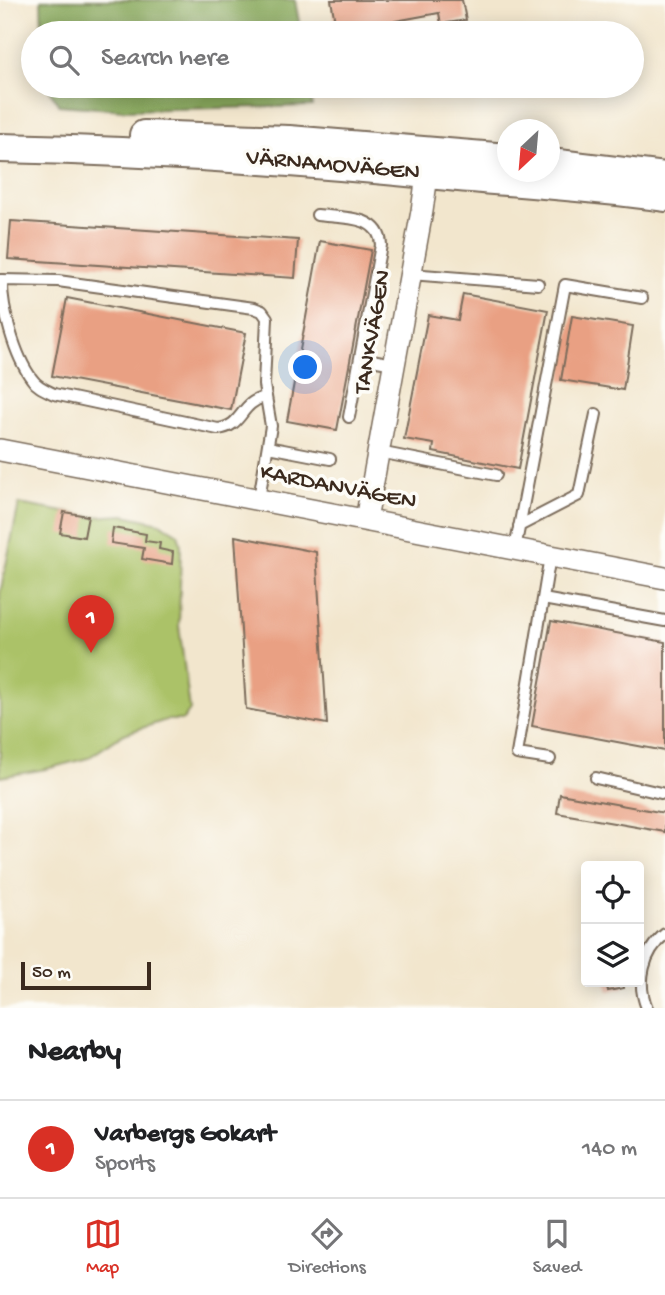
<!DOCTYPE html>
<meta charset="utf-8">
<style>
:root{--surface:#fff;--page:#f6f6f6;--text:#202124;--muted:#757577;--line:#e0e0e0;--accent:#d93025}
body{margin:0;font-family:"Gochi Hand",sans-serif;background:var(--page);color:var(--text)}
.controls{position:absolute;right:21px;bottom:21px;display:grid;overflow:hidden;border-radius:7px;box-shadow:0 4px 18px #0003}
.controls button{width:63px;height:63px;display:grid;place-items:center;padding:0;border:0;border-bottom:2px solid var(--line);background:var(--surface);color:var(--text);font:35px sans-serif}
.compass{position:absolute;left:497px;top:119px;width:63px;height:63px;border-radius:50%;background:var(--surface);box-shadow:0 4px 18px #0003;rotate:206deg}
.scale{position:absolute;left:21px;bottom:18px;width:130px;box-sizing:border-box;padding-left:7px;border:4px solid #3b2a1e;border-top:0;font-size:19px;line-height:24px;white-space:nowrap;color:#3b2a1e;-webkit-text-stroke:5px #fdfcf7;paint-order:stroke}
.you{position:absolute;left:306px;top:368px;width:24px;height:24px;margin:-18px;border:5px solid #fff;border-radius:50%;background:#1a73e8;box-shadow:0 0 0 10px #1a73e833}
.badge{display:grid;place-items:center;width:46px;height:46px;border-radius:50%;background:var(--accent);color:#fff;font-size:23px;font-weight:700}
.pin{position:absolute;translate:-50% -58px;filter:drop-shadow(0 2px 4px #0008)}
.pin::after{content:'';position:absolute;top:37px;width:24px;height:21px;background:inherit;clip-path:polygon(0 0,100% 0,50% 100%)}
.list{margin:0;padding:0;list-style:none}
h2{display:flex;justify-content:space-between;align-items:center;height:91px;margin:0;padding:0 28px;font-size:30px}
h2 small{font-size:23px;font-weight:400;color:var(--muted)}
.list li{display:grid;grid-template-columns:46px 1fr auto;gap:21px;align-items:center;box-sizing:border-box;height:98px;padding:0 28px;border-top:2px solid var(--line)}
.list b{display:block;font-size:26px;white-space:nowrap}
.list p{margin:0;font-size:23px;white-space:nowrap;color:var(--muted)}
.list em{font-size:23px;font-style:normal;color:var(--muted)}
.icon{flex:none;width:38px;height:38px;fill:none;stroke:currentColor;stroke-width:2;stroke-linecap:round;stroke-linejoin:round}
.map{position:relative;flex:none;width:665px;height:1008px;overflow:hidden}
.search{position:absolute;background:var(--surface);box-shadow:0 4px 18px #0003;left:21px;right:21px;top:21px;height:77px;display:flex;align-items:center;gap:18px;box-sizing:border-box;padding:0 24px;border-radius:38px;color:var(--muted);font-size:26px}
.sheet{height:189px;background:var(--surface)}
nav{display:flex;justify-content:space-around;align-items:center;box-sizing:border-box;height:98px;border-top:2px solid var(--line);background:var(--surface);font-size:19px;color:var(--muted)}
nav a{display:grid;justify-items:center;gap:4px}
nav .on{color:var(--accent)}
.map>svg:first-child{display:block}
.green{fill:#abc267;stroke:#737642;stroke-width:2}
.forest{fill:#88a85c;stroke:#62693d;stroke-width:2}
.building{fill:#e9a083}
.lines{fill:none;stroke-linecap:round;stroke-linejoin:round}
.service-casing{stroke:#7b6c5b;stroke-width:14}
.minor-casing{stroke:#7b6c5b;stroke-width:24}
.secondary-casing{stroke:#7b6c5b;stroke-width:32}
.service{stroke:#fff;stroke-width:10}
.minor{stroke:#fff;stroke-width:21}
.secondary{stroke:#fff;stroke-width:28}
.labels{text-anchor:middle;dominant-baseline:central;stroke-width:7;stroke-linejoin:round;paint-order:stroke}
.street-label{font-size:24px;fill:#3b2a1e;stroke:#fdfcf7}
</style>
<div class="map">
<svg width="665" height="1008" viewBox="0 0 665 1008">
<rect width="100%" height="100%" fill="#fdfcf7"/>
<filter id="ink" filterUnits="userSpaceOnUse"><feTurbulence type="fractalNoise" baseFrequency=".0143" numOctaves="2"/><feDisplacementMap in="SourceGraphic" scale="14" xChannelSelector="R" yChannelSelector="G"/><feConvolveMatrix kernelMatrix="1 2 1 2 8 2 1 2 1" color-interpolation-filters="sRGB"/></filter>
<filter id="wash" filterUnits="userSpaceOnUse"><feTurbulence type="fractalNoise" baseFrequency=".00686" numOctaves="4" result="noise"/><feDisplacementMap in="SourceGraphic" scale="28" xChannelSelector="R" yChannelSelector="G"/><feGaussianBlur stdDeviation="1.57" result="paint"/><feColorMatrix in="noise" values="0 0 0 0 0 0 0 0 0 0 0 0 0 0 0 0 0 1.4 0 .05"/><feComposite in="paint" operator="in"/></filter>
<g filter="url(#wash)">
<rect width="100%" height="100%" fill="#f2e6cd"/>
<path class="green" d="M19,504l73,13 32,-2 36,8 18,11 3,11 -2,81 11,84 -7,10h-17l-42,14 -36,24 -42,11 -46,8v-184z"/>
<path class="forest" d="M41,0h254l6,33h-259z
M47,86h262l3,20 -187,4 -66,-5z"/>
<g id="blocks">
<path class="building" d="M331,0h131l4,20 -25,4 -2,-11 -76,14 2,6h-28z
M11,221l287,19 -3,38 -287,-19z
M320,241l51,9 -34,180 -50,-9z
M463,294l85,16 -30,159 -85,-17 1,-8 -30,-5 24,-124 30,5z
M67,298l179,35 -15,77 -179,-34z
M572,316l61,10 -10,64 -62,-10z
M64,512l24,4 -4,21 -24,-4z
M113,528l33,6 -1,7 15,2 -1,6 14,3 -1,12 -30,-5 2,-11 -33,-5z
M235,536l81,16 11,172 -81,-15z
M551,621l114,21v109l-133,-25z
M560,794l105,19v19l-108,-19z
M606,982h17l1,6 -16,3z"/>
</g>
</g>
<g filter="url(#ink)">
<use href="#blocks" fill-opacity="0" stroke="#7b6c5b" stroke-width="2"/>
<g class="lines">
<g class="service-casing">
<path id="service" d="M317,215c23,3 63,-1 64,30l-32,172
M410,274l128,10
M0,280l58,1 196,27 8,3 5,7 -3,67 7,41 -12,73
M2,280c-1,27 13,77 30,99 5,8 14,11 22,15l164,35c26,-3 21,-26 47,-32
M360,358l34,6
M268,447l62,12
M379,452l117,23
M519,526l60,-31 17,-81
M515,549l50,-264 77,13
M550,556l-7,43 122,22
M543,599l-26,155 33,5
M596,778l69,16
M647,1008c-11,-26 -4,-56 18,-74"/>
</g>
<g class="minor-casing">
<path id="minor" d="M0,450l665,128
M366,520l56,-309 7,-50"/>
</g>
<g class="secondary-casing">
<path id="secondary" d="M144,135l145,5 219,18
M0,148c143,3 286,12 428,26 79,8 158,12 237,23
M550,163l115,14"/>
</g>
<use href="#service" class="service"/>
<use href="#minor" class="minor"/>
<use href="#secondary" class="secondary"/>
</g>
</g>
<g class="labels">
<g class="street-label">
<text transform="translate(333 166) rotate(5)">VÄRNAMOVÄGEN</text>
<text transform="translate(374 332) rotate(-80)">TANKVÄGEN</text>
<text transform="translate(338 488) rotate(11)">KARDANVÄGEN</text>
</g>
</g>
</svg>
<div class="controls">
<button><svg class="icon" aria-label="locate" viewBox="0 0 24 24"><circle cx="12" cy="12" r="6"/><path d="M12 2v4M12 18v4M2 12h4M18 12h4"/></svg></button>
<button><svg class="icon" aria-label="layers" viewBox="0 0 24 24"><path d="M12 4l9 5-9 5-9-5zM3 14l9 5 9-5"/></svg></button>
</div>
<svg class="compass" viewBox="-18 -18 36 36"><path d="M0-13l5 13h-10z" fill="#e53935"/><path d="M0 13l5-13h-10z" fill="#757577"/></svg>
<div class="scale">50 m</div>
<div class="you"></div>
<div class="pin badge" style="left:91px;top:653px">1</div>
<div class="search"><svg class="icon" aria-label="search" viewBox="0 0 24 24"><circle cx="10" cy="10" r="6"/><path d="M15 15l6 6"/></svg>Search here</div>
</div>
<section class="sheet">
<h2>Nearby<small></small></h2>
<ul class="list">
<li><span class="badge">1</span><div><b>Varbergs Gokart</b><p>Sports</p></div><em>140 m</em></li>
</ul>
</section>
<nav>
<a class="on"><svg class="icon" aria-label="map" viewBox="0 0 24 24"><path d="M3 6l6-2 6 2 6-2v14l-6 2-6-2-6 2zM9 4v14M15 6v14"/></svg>Map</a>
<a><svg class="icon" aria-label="directions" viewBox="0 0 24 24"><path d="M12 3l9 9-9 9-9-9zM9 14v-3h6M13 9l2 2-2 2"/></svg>Directions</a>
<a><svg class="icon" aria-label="saved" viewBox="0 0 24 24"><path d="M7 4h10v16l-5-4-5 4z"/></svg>Saved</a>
</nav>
